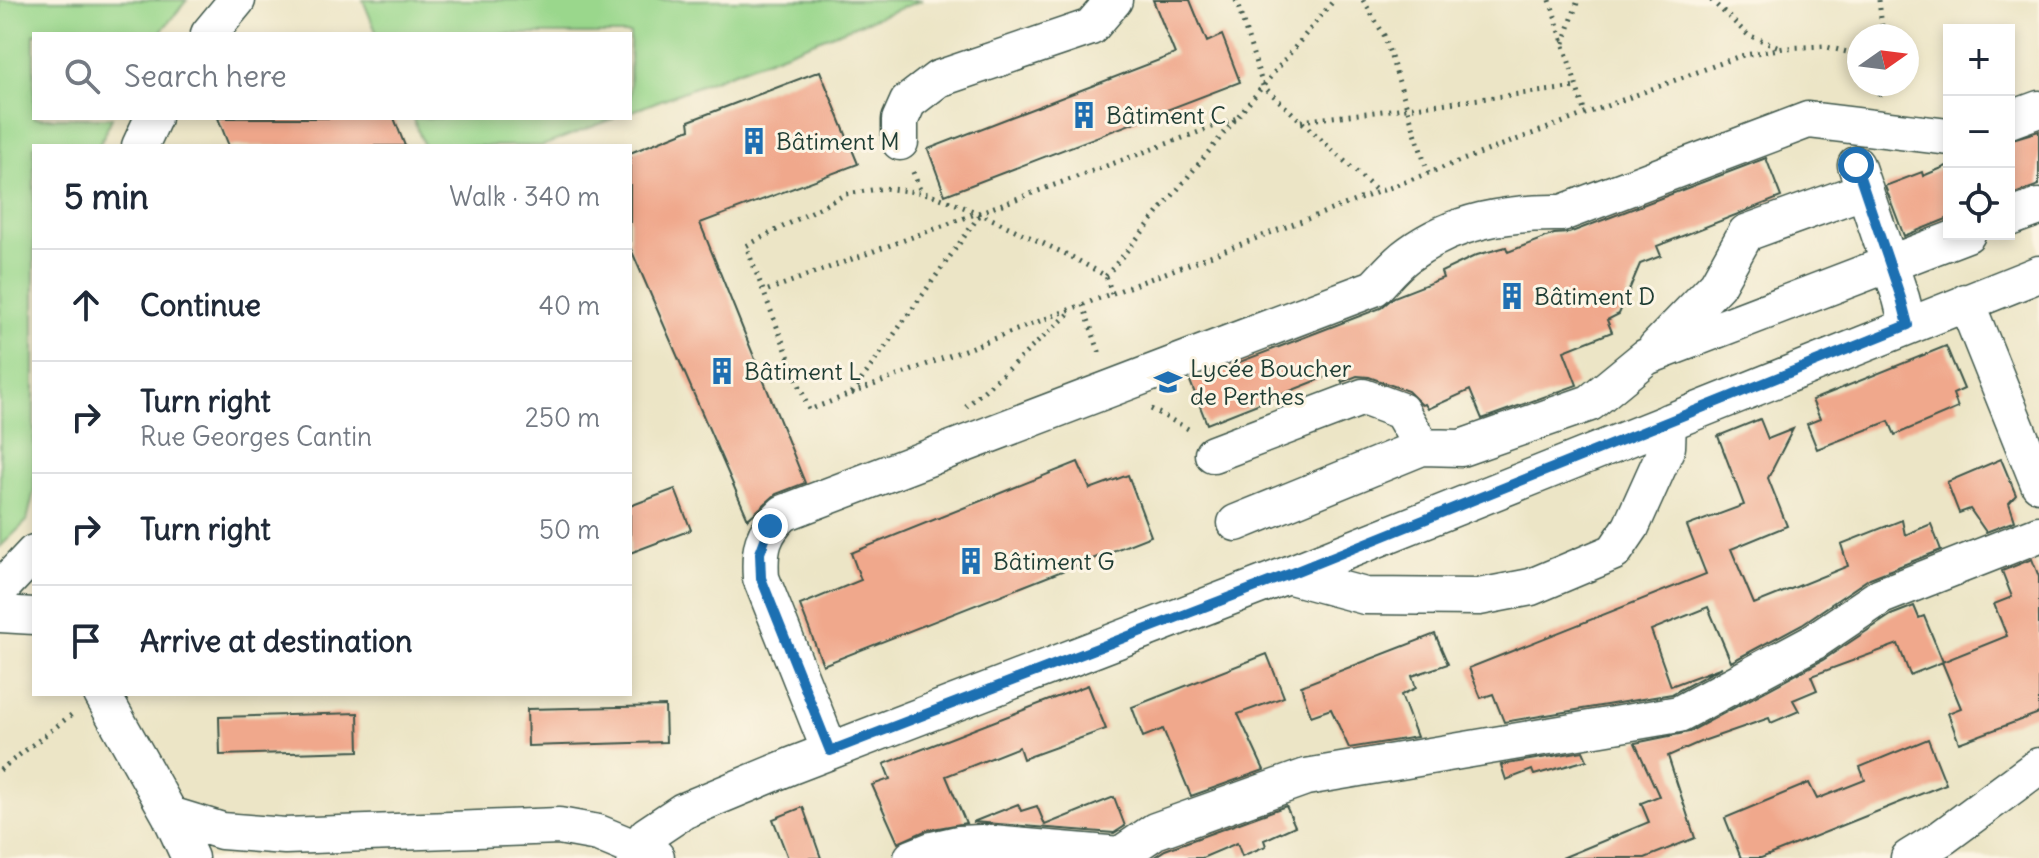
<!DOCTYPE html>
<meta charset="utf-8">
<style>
:root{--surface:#fff;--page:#f2f2f3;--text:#1f2937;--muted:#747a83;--line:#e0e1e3}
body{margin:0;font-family:Delius,sans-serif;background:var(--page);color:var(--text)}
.controls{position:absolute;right:24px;top:24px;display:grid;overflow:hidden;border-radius:0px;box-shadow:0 4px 12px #0003}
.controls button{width:72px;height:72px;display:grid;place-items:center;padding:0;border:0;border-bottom:2px solid var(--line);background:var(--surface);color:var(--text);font:40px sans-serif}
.compass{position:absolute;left:1847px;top:24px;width:72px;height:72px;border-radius:50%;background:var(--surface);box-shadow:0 4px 12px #0003;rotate:76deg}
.stop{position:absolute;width:24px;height:24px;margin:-18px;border:6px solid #1f6fb2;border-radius:50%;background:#fff}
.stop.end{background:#1f6fb2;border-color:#fff;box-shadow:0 2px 8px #0008}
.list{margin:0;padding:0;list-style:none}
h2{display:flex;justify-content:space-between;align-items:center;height:104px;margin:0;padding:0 32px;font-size:34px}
h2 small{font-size:26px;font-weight:400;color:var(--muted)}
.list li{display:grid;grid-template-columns:52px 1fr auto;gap:24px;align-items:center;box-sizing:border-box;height:112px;padding:0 32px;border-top:2px solid var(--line)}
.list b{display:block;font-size:30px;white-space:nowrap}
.list p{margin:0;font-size:26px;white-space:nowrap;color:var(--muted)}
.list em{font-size:26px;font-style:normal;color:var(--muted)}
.icon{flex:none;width:44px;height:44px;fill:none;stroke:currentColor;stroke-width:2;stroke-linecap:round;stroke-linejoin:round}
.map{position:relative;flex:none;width:2039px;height:858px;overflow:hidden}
.search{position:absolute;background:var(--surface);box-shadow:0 4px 12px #0003;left:32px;top:32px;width:600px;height:88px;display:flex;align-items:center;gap:20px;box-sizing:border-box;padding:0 28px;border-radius:0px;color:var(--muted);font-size:30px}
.panel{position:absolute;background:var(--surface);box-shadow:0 4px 12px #0003;left:32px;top:144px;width:600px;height:552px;border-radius:0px}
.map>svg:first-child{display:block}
.green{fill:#9ad78c;stroke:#5c8a60;stroke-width:2}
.building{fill:#f0a88c}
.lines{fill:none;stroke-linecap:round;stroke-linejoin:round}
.minor-casing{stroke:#3e564a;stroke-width:39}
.path{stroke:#3e564a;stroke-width:5;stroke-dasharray:2 6;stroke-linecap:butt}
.minor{stroke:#fff;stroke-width:36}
.route{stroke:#1f6fb2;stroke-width:10}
.labels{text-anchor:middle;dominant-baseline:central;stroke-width:6;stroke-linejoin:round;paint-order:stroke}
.poi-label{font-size:24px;fill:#1f3d34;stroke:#fcf5e5;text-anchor:start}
</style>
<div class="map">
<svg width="2039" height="858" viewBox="0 0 2039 858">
<rect width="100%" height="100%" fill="#fcf5e5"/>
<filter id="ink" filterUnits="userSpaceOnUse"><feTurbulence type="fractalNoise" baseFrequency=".0125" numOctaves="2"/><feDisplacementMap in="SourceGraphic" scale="16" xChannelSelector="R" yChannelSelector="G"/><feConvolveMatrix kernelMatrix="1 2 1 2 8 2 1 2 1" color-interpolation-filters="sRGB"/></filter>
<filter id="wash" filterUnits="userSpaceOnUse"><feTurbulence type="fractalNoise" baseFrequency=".006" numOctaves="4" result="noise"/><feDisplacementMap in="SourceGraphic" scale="32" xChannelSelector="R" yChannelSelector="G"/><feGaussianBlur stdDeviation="1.8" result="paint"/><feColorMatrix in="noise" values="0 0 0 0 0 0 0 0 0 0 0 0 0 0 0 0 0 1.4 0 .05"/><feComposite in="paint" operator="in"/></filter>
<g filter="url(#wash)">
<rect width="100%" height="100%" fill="#ece5c6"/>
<path class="green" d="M0,0h187l-28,34h-125v84h78l-13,28h-65v345l-7,30 -27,26z
M363,0h559l-292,112v-78h-253z
M413,118h202l-73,28h-118z"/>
<g id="blocks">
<path class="building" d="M1153,0h37l17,42 15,-7 18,47 -295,113 -17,-46 247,-95z
M820,71l38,93 -158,59 105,260 -29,11 -28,25 -118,-272v-94l60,-24 -1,-8z
M218,118h176l11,28h-176z
M2039,131v54l-30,11v-56z
M1766,158l15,39 -124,49 4,10 -21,8 -21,50 -12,6 5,12 -48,19 13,34 -95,34 -12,-29 -42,19 -3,-5 -3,1 -14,-14 -39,-14 -12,-1 -15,6 -4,-10 -131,52 -17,-43 191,-73 13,-11 49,-19 -2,-6 36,-17 29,-8 2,5 46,-18 15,-1z
M1949,165v53l-45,18 -19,-50 37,-14 1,4z
M1946,346l18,43 -11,5 5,14 -63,27 -6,-14 -72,28 -10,-25 13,-5 -8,-19z
M1760,419l8,20 25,-10 -25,49 19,48 -56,23 23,55 94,-38 -7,-22 61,-24 3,15 26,-11 10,26 -71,28 -68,46 -71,38 -23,-55 -57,23 20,56 51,-19 -50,27 -168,28 -11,-28 -12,4 -12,-30 237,-94 -19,-48 57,-21 -26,-69z
M2001,459l15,36 -7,8 6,18 -29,11 -16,-23 -11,4 -12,-31z
M1078,462l12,27 38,-14 23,61 -328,129 -23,-60 61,-25 -10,-27z
M675,489l16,41 -61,23v-47z
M2032,559l7,18v136l-80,30 -11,-30 13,-5 -19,-46 65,-26 -13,-32 18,-7 -10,-26z
M1914,606l5,12 5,-2 19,46 -33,13 -12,-31 -87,32 6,14 -24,10 6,11 -28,12 -2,-5 -69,24 -32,14 27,82 -50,20h-83l87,-36 -8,-19 18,-7 -24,-53 54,-11 134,-72 68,-45z
M1435,634l13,30 -36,12 4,12 -15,7 16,42 -68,11 -18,-39 -20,7 -10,-30z
M1267,654l17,43 -46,17 26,56 -73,26 -28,-67 -20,8 -11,-30z
M1088,685l18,44 -83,30 -4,-12 -73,29 20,47 -39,7 -29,13 -26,-58 18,-6 -6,-15z
M665,706l1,36 -138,4 -1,-37z
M358,713l1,38 -139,4 -1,-38z
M1928,739l18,45 -185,74h-20l-16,-40 84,-35 8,16 48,-19 -5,-13z
M1583,751l4,9 -53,15 -2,-5 -26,10 -5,-15z
M1114,797l11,29 -11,7 -141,-11 45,-18 3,7 16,-5 8,19z
M1286,806l9,20 -31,14 2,6 -24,10 -5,-13 -35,15h-49l12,-8z
M803,807l18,51h-33l-15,-39z"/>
</g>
</g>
<g filter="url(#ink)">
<use href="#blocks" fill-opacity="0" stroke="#3e564a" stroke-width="2"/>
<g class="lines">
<g class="minor-casing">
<path id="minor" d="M209,34l28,-34
M2009,120l30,-11
M900,142v-22l8,-18 30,-23 153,-52 23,-27
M140,146l13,-28
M1856,165l45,133 7,27
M2009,218l30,-11
M1966,302l73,182
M1656,348l61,-63 29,-52 119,-43
M1213,454l150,-57 38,14 21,36
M1236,523l186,-76 39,1 129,-45 56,-46 321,-123
M1287,575l78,21 114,1 52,-10 83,-35 17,-25 36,-80 1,-25
M0,589l34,-36
M0,614l34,2
M102,694l68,121 20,43
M830,751l-69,-173c-2,-29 1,-45 23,-65l590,-225c11,-11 22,-25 35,-34 45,-33 98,-42 153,-41l246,-93 141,17
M170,815l52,16 63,5 274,-10 39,7 58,24
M1120,855l35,-24 151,-54 373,-63 134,-72 68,-46 158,-62
M635,858l2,-10 10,-13 36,-24 108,-45 496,-191 752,-301
M912,858l20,-8 26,-6 23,-1 139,12v3
M1909,858l34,-21 96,-71"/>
</g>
<path class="path" d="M1236,0l27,86 115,106
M1363,0l21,35 44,138
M1550,0l35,114
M1711,0l37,35 34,13
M1879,0l4,36
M1564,43l14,-43
M1879,96l2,-12
M1301,121l276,-34
M913,172l8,20
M1106,276l228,-276
M768,290l469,-172
M1112,294l-6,-18 -36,-20 -89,-42 -51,-20 -46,-6 -38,6 -100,52 63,164c310,-120 620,-238 931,-354l44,-8 39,-2 36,9
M1083,305l18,52
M852,393l127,-177
M966,407l105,-95
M1151,409l41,22
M0,770l75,-58"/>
<use href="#minor" class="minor"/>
</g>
</g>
<g class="lines" filter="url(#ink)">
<path class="route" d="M770,526l-10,27 1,25 69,173 457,-176 621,-250 -7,-27 -45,-133"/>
</g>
<defs>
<g id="building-bare" transform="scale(2.16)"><path d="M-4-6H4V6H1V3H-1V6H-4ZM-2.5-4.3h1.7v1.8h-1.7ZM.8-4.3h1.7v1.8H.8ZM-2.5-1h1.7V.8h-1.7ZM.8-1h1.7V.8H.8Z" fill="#1f6fb2" stroke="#fcf5e5" stroke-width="2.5" paint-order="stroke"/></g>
<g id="school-bare" transform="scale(2.16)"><path d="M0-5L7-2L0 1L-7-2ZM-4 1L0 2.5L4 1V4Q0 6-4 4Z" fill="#1f6fb2" stroke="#fcf5e5" stroke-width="2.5" paint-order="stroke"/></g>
</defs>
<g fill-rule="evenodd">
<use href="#building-bare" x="1084" y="115"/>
<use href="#building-bare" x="754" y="141"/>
<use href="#building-bare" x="1512" y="296"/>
<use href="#building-bare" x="722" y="371"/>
<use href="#school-bare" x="1168" y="382"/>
<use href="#building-bare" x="971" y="561"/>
</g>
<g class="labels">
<g class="poi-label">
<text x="1106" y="115">Bâtiment C</text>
<text x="776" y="141">Bâtiment M</text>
<text x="1534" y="296">Bâtiment D</text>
<text x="1190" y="368">Lycée Boucher<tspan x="1190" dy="28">de Perthes</tspan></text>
<text x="744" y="371">Bâtiment L</text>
<text x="993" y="561">Bâtiment G</text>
</g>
</g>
</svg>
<div class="controls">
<button>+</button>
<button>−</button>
<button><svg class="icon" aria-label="locate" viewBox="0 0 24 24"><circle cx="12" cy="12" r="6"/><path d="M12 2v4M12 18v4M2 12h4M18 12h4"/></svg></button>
</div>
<svg class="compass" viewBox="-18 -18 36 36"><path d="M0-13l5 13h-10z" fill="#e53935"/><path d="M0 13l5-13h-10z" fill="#747a83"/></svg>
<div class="stop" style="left:1856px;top:165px"></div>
<div class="stop end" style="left:770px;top:526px"></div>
<div class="search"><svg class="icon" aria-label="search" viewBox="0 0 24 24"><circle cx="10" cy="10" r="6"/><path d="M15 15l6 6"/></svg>Search here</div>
<section class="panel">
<h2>5 min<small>Walk · 340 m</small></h2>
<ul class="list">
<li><svg class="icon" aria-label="ahead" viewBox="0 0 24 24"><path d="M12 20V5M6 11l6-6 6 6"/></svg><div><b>Continue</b></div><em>40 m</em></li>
<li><svg class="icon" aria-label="right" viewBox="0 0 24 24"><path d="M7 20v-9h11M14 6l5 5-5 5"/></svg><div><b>Turn right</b><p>Rue Georges Cantin</p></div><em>250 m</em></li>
<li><svg class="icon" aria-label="right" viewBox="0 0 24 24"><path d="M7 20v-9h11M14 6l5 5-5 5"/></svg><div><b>Turn right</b></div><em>50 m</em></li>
<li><svg class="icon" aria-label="arrive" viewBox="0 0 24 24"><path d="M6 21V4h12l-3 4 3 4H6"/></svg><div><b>Arrive at destination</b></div></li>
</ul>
</section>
</div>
